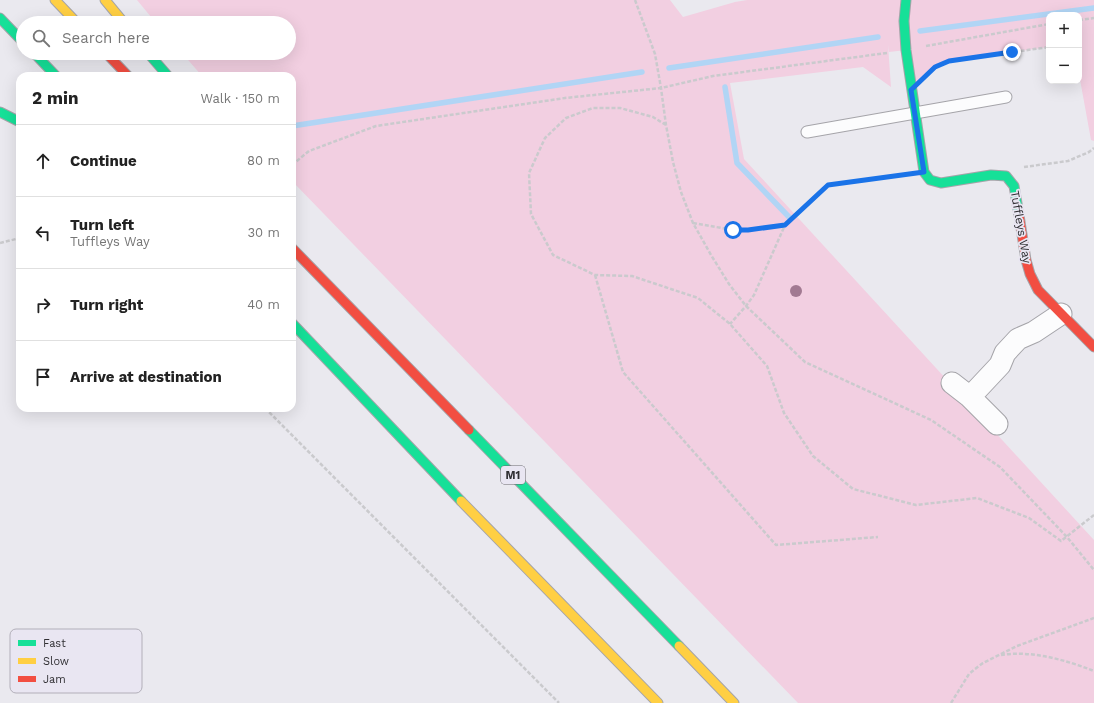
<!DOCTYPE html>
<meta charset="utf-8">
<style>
:root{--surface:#fff;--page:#f2f2f2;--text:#222;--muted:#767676;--line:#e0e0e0}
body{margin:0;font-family:"Work Sans",sans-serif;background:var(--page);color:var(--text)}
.controls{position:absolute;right:12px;top:12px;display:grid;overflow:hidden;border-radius:8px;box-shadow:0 4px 16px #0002}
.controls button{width:36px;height:36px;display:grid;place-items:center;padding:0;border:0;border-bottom:1px solid var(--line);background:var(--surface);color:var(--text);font:20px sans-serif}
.stop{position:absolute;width:12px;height:12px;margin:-9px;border:3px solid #1a73e8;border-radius:50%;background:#fff}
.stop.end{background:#1a73e8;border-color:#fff;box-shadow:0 1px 4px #0008}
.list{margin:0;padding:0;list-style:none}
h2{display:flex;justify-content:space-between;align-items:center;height:52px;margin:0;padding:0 16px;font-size:17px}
h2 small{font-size:13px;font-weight:400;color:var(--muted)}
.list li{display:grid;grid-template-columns:26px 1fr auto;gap:12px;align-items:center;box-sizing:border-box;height:72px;padding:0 16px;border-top:1px solid var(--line)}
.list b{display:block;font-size:15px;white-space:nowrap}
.list p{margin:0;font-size:13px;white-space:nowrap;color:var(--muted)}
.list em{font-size:13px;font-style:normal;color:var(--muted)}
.icon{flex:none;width:22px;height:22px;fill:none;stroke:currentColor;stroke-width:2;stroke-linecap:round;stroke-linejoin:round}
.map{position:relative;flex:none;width:1094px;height:703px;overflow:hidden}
.search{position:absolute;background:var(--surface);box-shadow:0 4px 16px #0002;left:16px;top:16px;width:280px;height:44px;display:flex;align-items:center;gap:10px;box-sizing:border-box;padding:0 14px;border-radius:22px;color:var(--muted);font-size:15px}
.panel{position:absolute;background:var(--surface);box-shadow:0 4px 16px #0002;left:16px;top:72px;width:280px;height:340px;border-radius:12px}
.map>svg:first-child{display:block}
.green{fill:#f2cfe1}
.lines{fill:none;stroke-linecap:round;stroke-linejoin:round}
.stream{stroke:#b1d5f5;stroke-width:5.5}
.lane-casing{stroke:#a5a4a9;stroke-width:13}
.street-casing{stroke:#a5a4a9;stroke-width:23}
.fast-casing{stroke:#a5a4a9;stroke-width:11}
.slow-casing{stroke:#a5a4a9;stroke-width:11}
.jam-casing{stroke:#a5a4a9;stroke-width:11}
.path{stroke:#cacacd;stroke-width:2.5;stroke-dasharray:4 2;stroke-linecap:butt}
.lane{stroke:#fcfcfd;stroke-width:11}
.street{stroke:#fcfcfd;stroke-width:21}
.fast{stroke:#16e098;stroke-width:9}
.slow{stroke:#ffcf43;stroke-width:9}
.jam{stroke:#f24e42;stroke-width:9}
.tree{fill:#a27a92}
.route{stroke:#1a73e8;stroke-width:5}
.labels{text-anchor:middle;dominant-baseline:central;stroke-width:3.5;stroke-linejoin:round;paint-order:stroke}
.shield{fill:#e9e6f2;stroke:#68666c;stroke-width:1}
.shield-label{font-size:11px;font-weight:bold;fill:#302f33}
.street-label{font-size:12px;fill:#302f33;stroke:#e9e6f2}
.key{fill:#e9e6f2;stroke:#b2afb9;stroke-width:1}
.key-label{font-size:11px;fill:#302f33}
</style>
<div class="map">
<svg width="1094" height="703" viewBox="0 0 1094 703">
<rect width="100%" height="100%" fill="#eae9ef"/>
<path class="green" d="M137,0h533l13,17 52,-15 12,-2h347v141l-3,-1 -12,-66v-59h-30v32l-100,14 -14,6 -24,23 -5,-40 -17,2 -1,-7 3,42 -28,-20 -133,16 14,76 350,381v163h-296l-506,-522v-105h-90l-20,-23h107v-30h-133z"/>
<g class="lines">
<path class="stream" d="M920,31l174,-23
M669,68l209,-31
M725,87l12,76 52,54
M292,126l350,-54"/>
<g class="lane-casing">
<path id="lane" d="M807,132l199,-35"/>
</g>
<g class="street-casing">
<path id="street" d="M952,383l18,14 27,27
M970,397l30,-32 5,-12 13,-14 16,-7 27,-18"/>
</g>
<g class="fast-casing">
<path id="fast" d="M906,0l-2,21 2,29 18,122 6,8 11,3 50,-8 15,1 8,10 5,29
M0,18l23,24
M34,53l22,23
M148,53l20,23
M0,112l20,10
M292,323l169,178
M469,430l210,216"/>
</g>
<g class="slow-casing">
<path id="slow" d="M55,0l22,23
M105,0l19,23
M461,501l197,202
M679,646l55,57"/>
</g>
<g class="jam-casing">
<path id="jam" d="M106,53l22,23
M1019,215l7,45 4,14 8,16 56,57
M292,248l177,182"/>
</g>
<path class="path" d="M635,0l20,54 6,34 5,37 7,37 8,30 12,31 18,32 18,29 17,22 59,56 126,58 69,47 67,70 27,33
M1079,20l15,-2
M926,46l123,-22
M929,73l6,-6 14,-6 100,-14
M666,125l-13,-8 -33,-9h-27l-27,10 -21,20 -16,35 2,41 22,41 42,20 37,1 66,22 32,26 37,42 17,47 29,43 40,33 63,16 61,-7 52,20 32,23 33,-26
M292,165l17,-14 67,-25 189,-28 96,-10 52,-12 174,-23
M1024,167l44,-6 21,-9 5,-4
M693,223l40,7h15l37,-5 -31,70 -8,11 -16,18
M785,225l42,-40 79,-11
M0,243l20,-5
M595,275l28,97 153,173 102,-8
M265,408l294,295
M1001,655c30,-5 65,5 93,16
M951,703l18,-29 6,-5 8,-6 34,-17 77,-28"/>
<use href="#lane" class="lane"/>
<use href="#street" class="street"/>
<use href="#fast" class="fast"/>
<use href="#slow" class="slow"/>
<use href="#jam" class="jam"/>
</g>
<circle class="tree" cx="796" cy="291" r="6"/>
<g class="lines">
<path class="route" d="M733,230h15l37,-5 43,-40 96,-13 -13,-82 24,-23 14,-6 63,-9"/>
</g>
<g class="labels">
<rect class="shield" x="501" y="466" width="24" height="18" rx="3"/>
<g class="shield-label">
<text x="513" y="475">M1</text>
</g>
<g class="street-label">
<text transform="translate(1021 227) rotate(80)">Tuffleys Way</text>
</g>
</g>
<rect x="10" y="629" width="132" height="64" rx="6" class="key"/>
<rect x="18" y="640" width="18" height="6" fill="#16e098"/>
<rect x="18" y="658" width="18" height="6" fill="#ffcf43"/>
<rect x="18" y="676" width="18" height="6" fill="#f24e42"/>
<g class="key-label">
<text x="43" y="647">Fast</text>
<text x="43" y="665">Slow</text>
<text x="43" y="683">Jam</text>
</g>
</svg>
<div class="controls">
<button>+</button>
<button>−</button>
</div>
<div class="stop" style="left:733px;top:230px"></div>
<div class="stop end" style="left:1012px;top:52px"></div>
<div class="search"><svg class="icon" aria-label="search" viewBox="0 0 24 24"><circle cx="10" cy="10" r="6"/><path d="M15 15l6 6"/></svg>Search here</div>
<section class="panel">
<h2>2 min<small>Walk · 150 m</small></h2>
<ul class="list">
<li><svg class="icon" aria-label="ahead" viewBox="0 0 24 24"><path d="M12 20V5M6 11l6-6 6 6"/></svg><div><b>Continue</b></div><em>80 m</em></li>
<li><svg class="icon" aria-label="left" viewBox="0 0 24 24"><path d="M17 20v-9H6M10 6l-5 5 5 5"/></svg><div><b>Turn left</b><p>Tuffleys Way</p></div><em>30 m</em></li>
<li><svg class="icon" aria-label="right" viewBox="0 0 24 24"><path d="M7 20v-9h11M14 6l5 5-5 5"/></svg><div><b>Turn right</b></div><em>40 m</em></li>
<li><svg class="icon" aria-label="arrive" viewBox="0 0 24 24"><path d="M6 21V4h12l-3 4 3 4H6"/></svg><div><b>Arrive at destination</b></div></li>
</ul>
</section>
</div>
